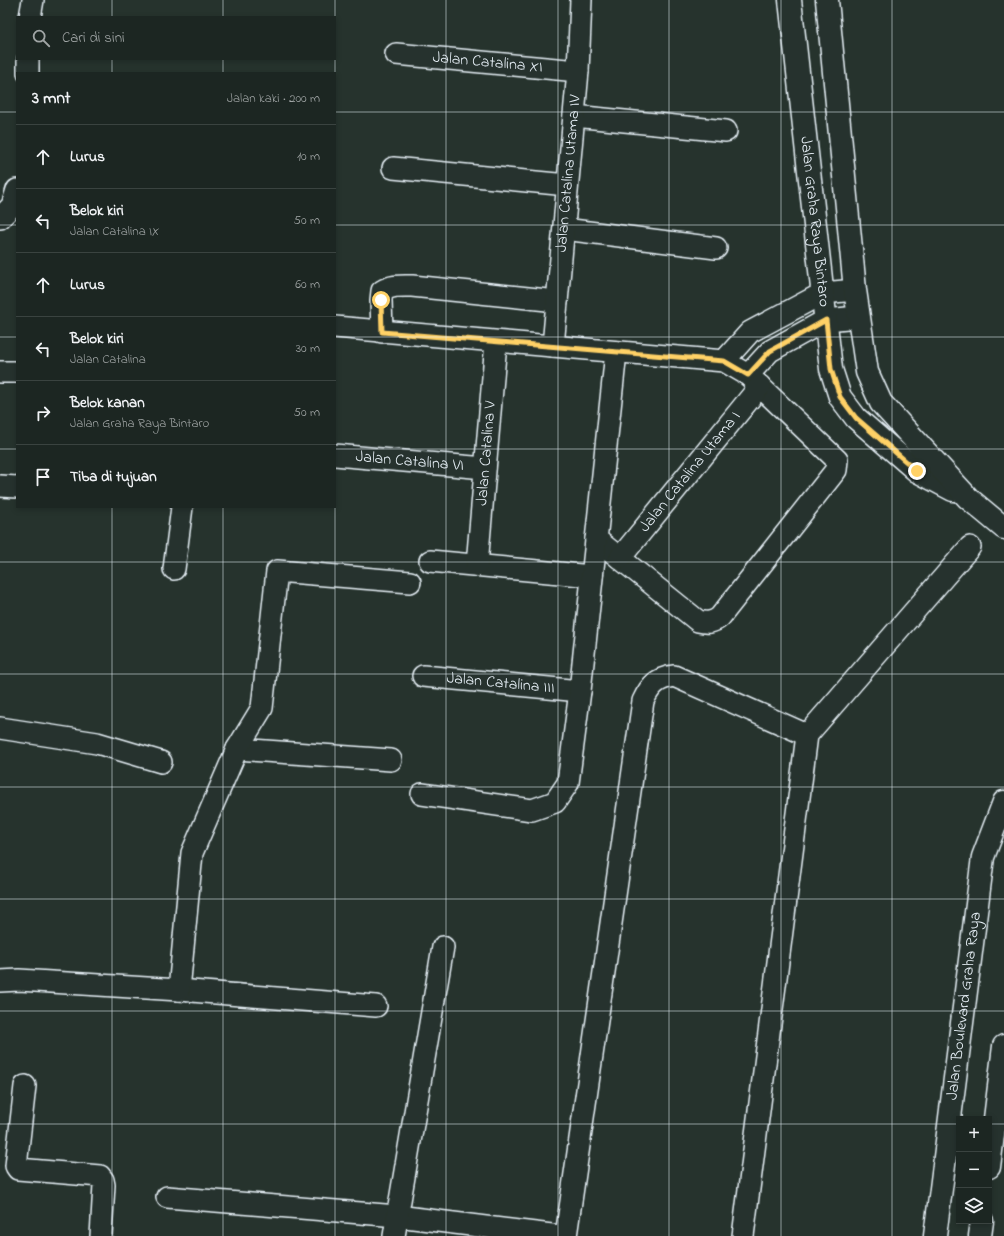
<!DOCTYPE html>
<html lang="id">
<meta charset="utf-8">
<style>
:root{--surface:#1c2622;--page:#29322f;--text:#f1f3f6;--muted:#a0a5a5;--line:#3a4340}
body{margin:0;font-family:"Indie Flower",sans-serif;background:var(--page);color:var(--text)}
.controls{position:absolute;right:12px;bottom:12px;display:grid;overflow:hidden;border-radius:0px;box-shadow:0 2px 6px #0003}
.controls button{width:36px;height:36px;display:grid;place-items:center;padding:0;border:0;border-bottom:1px solid var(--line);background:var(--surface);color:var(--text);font:20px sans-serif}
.stop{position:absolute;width:12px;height:12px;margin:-9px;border:3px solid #ffd166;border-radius:50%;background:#fff}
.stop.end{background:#ffd166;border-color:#fff;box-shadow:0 1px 4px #0008}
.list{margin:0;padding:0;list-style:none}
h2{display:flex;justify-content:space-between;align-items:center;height:52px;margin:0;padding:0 16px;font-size:17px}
h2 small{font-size:13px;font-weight:400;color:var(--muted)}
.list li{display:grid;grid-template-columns:26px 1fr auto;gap:12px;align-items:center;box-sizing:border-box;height:64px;padding:0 16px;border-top:1px solid var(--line)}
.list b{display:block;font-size:15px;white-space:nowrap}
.list p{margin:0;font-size:13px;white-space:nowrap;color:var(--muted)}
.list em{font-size:13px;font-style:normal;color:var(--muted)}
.icon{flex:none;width:22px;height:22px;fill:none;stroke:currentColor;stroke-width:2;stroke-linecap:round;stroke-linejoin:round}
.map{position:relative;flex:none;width:1004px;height:1236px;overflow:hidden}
.search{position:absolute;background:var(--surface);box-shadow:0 2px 6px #0003;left:16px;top:16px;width:320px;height:44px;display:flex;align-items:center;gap:10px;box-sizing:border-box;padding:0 14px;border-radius:0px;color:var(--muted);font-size:15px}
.panel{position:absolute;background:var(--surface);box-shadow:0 2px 6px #0003;left:16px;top:72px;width:320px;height:436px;border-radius:0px}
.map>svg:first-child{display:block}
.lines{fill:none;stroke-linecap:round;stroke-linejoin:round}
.minor-casing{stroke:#e8f1f8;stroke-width:24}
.secondary-casing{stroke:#e8f1f8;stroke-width:25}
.minor{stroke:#26332d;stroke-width:21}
.secondary{stroke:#26332d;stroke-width:22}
.route{stroke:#ffd166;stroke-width:5}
.grid{fill:none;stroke:#e8f1f8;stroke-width:1;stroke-opacity:0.55}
.labels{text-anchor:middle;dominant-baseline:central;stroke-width:4;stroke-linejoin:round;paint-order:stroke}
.street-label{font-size:16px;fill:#e8f1f8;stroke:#26332d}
</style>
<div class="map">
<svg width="1004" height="1236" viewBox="0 0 1004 1236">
<rect width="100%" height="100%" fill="#26332d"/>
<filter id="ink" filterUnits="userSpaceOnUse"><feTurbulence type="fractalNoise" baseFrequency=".025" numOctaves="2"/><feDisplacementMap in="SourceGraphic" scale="8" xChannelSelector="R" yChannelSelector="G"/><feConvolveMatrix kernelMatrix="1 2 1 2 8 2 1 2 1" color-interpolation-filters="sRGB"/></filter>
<g filter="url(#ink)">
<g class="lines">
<g class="minor-casing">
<g id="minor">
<path d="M30,17l3,-17"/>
<path id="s1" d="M396,54l182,17"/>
<path d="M28,73v-14"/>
<path d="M574,116l152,15"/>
<path d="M393,168l174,17"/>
<path d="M0,218l12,-12 5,-16"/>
<path d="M564,229l152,19"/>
<path d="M335,327l389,34 24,14 89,85 -1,10 -116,147c-7,6 -13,6 -22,4l-102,-82"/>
<path d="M382,332l-1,-32 1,-9c10,-6 19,-5 30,-5l145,15"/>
<path id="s2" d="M553,346l25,-275 3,-71"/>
<path d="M724,361l26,-29 73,-39 32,-3"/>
<path d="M0,372h17"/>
<path d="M748,375l22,-24 56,-31 32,-3"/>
<path id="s3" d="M335,455l150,13"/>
<path d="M0,486l17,1"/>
<path id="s4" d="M620,558l140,-172"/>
<path d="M430,561l162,15"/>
<path id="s5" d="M477,565l19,-223"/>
<path d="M174,569l8,-62"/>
<path id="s6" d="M423,676l157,15"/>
<path d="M0,728l97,15 64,19"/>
<path d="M237,749l154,11"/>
<path d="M422,794l110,16 23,-8 13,-19 12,-92 36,-339"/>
<path d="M0,981l19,-1 160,10 197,16"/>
<path d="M179,990l13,-137 45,-104 25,-41 15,-137 133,11"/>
<path d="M25,1086l-9,80 2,3 82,7 3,4 1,5 -3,51"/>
<path d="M167,1197l230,19 163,20"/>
<path d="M394,1236l49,-289"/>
<path d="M566,1236l77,-535c7,-15 14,-23 31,-25l133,59"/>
<path d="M743,1236l64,-501 163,-188"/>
</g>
</g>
<g class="secondary-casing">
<g id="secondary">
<path id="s7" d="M790,0l41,369 9,28 16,21 61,53 36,19"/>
<path d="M827,0l28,290 12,82 14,31 87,95 36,30"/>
<path d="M989,1167l15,-121"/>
<path id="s8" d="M935,1236l48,-379 21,-55"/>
<path d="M980,1236l2,-15"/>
</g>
</g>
<use href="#minor" class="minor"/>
<use href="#secondary" class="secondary"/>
</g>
</g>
<g class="lines" filter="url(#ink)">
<path class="route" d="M381,300l1,32 342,29 24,14 22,-24 56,-31 5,49 9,28 16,21 61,53"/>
</g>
<path class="grid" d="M112,0v17M223,0v17M335,0v17M446,0v1236M558,0v1236M669,0v1236M781,0v1236M892,0v1236M112,59v14M223,59v14M335,59v14M0,112h17M335,112h669M0,225h17M335,225h669M0,337h17M335,337h669M0,449h17M335,449h669M112,507v729M223,507v729M335,507v729M0,562h1004M0,674h1004M0,787h1004M0,899h1004M0,1011h1004M0,1124h959M989,1124h15"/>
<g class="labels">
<g class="street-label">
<text stroke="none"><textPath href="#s1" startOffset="92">Jalan Catalina XI</textPath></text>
<text stroke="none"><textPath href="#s2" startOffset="173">Jalan Catalina Utama IV</textPath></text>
<text stroke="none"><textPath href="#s7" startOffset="223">Jalan Graha Raya Bintaro</textPath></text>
<text stroke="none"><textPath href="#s5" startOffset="112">Jalan Catalina V</textPath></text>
<text stroke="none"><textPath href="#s3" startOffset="75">Jalan Catalina VI</textPath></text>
<text stroke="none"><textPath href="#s4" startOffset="111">Jalan Catalina Utama I</textPath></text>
<text stroke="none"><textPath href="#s6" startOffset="78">Jalan Catalina III</textPath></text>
<text stroke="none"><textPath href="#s8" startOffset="232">Jalan Boulevard Graha Raya</textPath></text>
</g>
</g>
</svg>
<div class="controls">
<button>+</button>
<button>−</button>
<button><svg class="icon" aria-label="layers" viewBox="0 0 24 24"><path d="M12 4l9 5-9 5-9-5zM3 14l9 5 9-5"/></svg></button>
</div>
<div class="stop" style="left:381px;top:300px"></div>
<div class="stop end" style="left:917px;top:471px"></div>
<div class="search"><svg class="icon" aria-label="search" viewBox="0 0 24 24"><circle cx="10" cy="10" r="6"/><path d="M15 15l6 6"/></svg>Cari di sini</div>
<section class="panel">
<h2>3 mnt<small>Jalan kaki · 200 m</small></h2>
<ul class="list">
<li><svg class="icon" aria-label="ahead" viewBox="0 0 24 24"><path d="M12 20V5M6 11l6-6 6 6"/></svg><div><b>Lurus</b></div><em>10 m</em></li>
<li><svg class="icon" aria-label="left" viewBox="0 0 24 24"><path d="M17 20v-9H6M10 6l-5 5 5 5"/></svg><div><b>Belok kiri</b><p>Jalan Catalina IX</p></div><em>50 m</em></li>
<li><svg class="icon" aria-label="ahead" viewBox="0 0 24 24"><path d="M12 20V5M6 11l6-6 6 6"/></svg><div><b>Lurus</b></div><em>60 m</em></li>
<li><svg class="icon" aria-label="left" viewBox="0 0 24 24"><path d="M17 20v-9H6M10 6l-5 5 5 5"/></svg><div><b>Belok kiri</b><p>Jalan Catalina</p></div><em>30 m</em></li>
<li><svg class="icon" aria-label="right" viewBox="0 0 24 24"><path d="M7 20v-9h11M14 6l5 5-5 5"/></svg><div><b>Belok kanan</b><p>Jalan Graha Raya Bintaro</p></div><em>50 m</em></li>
<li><svg class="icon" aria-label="arrive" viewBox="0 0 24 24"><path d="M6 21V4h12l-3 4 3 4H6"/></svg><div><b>Tiba di tujuan</b></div></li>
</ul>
</section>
</div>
